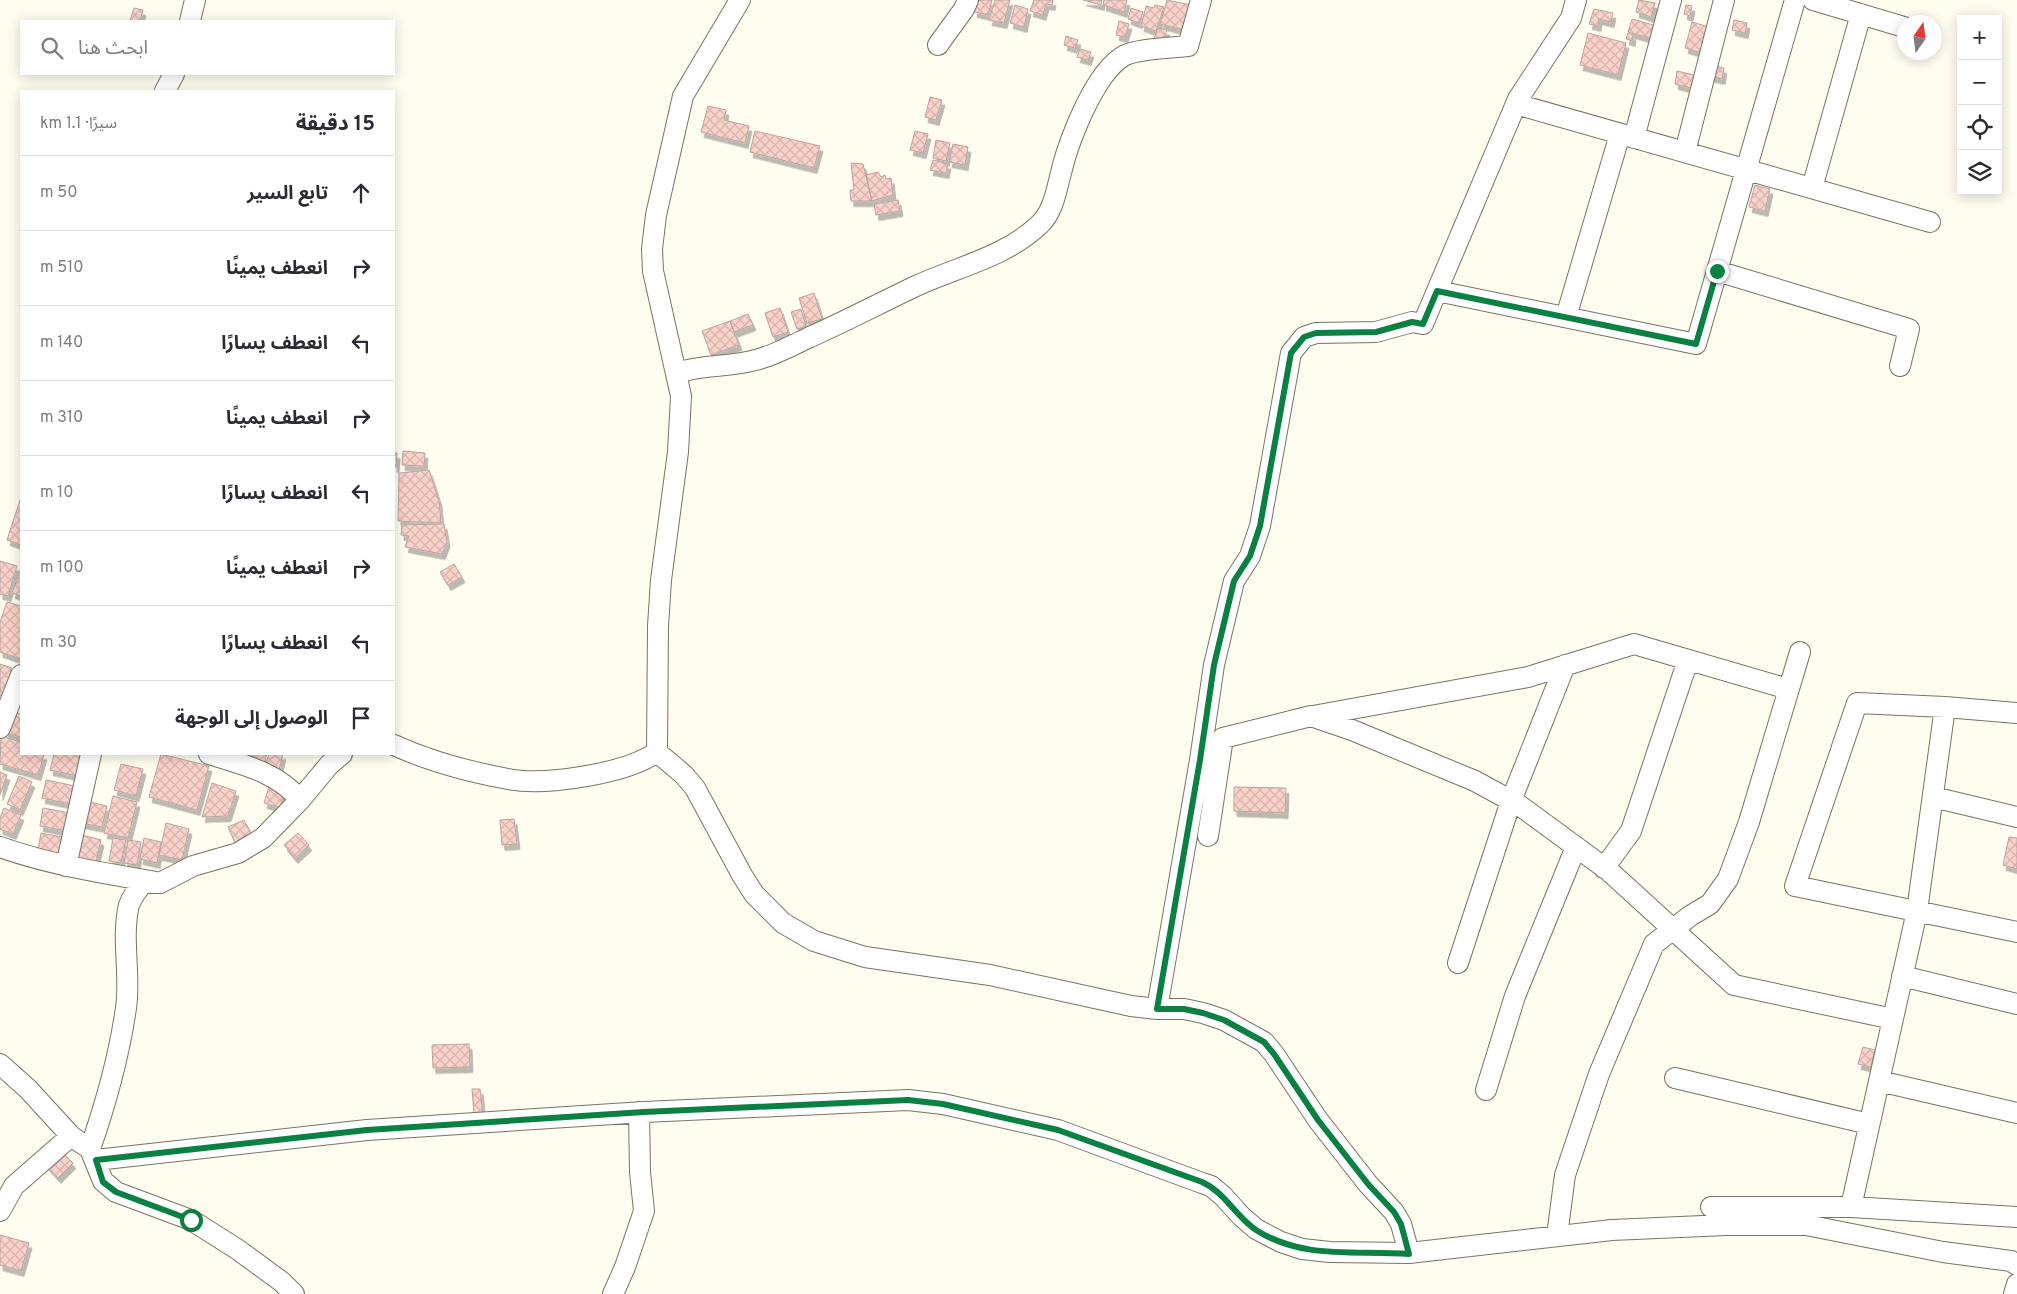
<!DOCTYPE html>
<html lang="ar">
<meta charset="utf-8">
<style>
:root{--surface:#fff;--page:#f7f7f7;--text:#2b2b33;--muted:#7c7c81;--line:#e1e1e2}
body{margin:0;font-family:Overpass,"Noto Sans Arabic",sans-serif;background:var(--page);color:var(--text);direction:rtl}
.controls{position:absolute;right:15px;top:15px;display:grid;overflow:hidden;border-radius:0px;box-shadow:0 2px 12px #0003}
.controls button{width:45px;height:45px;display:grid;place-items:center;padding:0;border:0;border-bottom:1px solid var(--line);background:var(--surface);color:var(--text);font:25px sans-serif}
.compass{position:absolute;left:1897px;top:15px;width:45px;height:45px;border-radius:50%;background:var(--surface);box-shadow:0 2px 12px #0003;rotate:14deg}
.stop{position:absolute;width:15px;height:15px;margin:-11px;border:4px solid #0b8043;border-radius:50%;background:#fff}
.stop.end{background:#0b8043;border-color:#fff;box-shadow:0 1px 5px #0008}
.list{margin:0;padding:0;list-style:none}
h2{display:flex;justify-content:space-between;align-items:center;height:65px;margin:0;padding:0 20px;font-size:21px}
h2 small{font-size:16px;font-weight:400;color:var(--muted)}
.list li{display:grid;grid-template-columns:32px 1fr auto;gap:15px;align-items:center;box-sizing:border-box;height:75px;padding:0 20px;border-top:1px solid var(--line)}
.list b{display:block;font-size:19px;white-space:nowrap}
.list em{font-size:16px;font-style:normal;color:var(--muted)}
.icon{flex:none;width:28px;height:28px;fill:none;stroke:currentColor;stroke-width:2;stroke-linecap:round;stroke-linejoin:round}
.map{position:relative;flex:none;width:2017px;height:1294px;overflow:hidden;direction:ltr}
.search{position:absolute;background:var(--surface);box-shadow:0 2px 12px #0003;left:20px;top:20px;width:375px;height:55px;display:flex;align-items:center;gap:12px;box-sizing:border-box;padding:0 18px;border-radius:0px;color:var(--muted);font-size:19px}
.panel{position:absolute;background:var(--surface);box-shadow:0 2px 12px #0003;left:20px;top:90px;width:375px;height:665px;border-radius:0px;direction:rtl}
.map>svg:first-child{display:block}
.building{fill:url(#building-cross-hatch);stroke:#baa4a0;filter:url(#shadow)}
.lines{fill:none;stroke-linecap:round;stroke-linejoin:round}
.street-casing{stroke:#797463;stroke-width:22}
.street{stroke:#fff;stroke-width:20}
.route{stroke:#0b8043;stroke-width:6}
</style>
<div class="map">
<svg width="2017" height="1294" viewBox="0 0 2017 1294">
<defs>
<pattern id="building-cross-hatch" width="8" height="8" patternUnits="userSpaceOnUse" patternTransform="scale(1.25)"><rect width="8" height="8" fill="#fbd2ca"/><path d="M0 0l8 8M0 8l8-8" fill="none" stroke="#d7b4ad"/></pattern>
<filter id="shadow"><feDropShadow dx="3" dy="5.5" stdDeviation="0" flood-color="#0004"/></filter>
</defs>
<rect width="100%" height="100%" fill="#fffcf0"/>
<path class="building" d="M977,0h15l-4,15 -14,-3z
M995,0h15l-6,23 -15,-3z
M1034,0h19l-1,5 -6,-1 -3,11 -13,-4z
M1083,0h19l-1,5z
M1104,0h23l-3,12 -21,-7z
M1167,0l24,5 -8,25 -23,-6z
M1639,0l16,3 -4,14 -15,-5z
M1015,5l13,4 -4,18 -14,-4z
M1155,5l9,2 -8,24 -15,-5 5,-20 8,2z
M1686,5l6,1 -2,10 -6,-2z
M134,8l9,2 -3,11h-10z
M1131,8l12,4 -4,11 -11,-4z
M1594,9l19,4 -2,9 -12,-3 -1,7 -9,-2z
M1632,19l25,7 -4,13 -25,-7z
M1734,20l13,3 -2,10 -13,-3z
M1119,21l10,3 -4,13 -9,-2z
M1692,22l17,5 -7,26 -17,-5z
M1158,28l9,2 -4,11 -9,-3z
M1588,33l38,10 -8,32 -38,-10z
M1628,33l5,2 -1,6 -6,-2z
M1066,36l12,4 -3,8 -11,-3z
M1080,49l11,3 -3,8 -11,-3z
M1711,65l13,3 -2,11 -14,-3z
M1677,71l21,5 -3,13 -20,-5z
M930,97l12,3 -6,20 -11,-3z
M708,106l18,4 -2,10 25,6 -4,17 -44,-11z
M755,131l65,15 -6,22 -64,-16z
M915,131l13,3 -5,19 -13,-3z
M936,140l14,3 -4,18 -13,-3z
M953,144l15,3 -3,18 -16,-3z
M933,160l15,4 -2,9 -16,-3z
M851,163l12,1 9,37h-21l-1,-11h4z
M878,172l3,5 4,-2 1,4 5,-1 2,17 -21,6 -6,-26z
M1755,185l15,4 -5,22 -16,-4z
M898,200l2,11 -24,4 -2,-11z
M814,293l8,26 -15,4 -8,-25z
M780,308l8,24 -15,5 -8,-24z
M801,309l5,17 -9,3 -6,-17z
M748,314l5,11 -19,7 -4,-11z
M730,321l9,24 -28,10 -9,-24z
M403,451l22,2 -1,13 -22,-1z
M394,453h3l-1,14h-2z
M429,470l10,31 2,22 -43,-2 1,-48z
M21,497v48l-14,-5z
M444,524l3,18 -5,12 -37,-7 4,-11 -8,-1 1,-10z
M0,561l17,5 -9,30 -8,-2z
M454,564l8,13 -14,8 -8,-13z
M21,569v27l-9,-3z
M7,602l14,4v53l-21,-7v-30z
M0,664l12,4 -9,29 -3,-1z
M10,711l11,3v23l-16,-4z
M1,736l20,6v12h23l-6,21 -38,-11z
M54,754h30l-6,22 -28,-6z
M161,754l48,12 -12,44 -48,-13z
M252,754h15l-4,12 -13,-3z
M269,754h14l-4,16 -14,-4z
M121,764l22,5 -7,27 -22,-6z
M0,772l7,3 -7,20z
M19,776l13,6 -12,28 -13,-6z
M46,780l29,6 -4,18 -29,-6z
M212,783l24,8 -8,25 -26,1z
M270,783l16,4 -6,21 -16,-5z
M1234,787l52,1 -1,25 -51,-2z
M113,796l24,6 -9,36 -24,-5z
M86,801l21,5 -5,21 -21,-4z
M4,808l17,7 -8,19 -13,-5v-11z
M43,808l27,5 -4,18 -26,-5z
M514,819l3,25 -15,1 -2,-25z
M244,820l8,15 -17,8 -7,-16z
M166,823l23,6 -7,31 -23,-5z
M41,833l26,5 -3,17 -26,-5z
M298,833l11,12 -14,13 -11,-13z
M78,834l23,6 -5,22 -24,-6z
M2009,837l8,1v31l-14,-4z
M113,838l13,2 -5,23 -12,-2z
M144,838l17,4 -4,21 -17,-4z
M128,840l13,2 -4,23 -13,-2z
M469,1044l1,23 -37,1 -1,-23z
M1863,1047l12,3 -4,17 -13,-3z
M472,1089h8l3,26h-9z
M61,1151l12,12 -15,15 -12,-13z
M0,1235l29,8 -8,28 -21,-6z"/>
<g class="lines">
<g class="street-casing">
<path id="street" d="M1813,0l91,27
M190,21l5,-21
M938,45l26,-36 4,-9
M165,91l9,-17
M1516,104l414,118
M1634,138l37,-138
M1685,152l39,-152
M1812,188l49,-174
M1717,271l192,58 -9,37
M1437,291l259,53 99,-344
M1566,317l54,-183
M677,373c23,-8 47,-6 70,-11 22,-4 44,-16 63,-25 36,-16 70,-34 106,-51 41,-19 90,-29 124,-62 14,-13 17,-37 22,-55 7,-30 37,-108 69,-116 18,-5 39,-5 57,-7l13,-46
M2017,713l-72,-6 -88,-4 -62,183 222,46
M1313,716l215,-39 106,-33 154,45
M0,728l21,-53
M394,745c35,16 76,27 114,34 37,7 118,-5 149,-27l1,-126 3,-46 17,-128 3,-56 -28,-125 -1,-22 4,-34 27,-119 57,-96
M657,752l27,23 11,13 47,87 12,19 29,29 31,18 51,16 125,18 141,31 26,3h27l19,4 21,7 40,22 10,12 44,66 50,64 26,28 7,12 8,29
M209,754c33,10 70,19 91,46
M1933,797l84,20
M1208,836l15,-98 88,-22 41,14 123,51 44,24 90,66 125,114 159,34
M0,847c51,18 103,26 156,35
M66,866l25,-112
M1604,868l27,-37 57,-171
M1458,963l53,-162 54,-136
M1902,976l115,28
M1157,1009l43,-249 14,-95 20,-84 16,-25 10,-30 31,-173 13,-16 12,-4 60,-1 36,-10 11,2 95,-225 53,-81 5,-18
M0,1064l28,25 43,47 19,13 13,32 13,11 75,28 46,29 45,33 12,12
M1675,1078l194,46
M1879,1081l138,32
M1486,1090l29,-94 61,-149
M90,1149c16,-46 29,-92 36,-141 5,-33 -5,-70 3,-103 3,-8 9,-16 14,-22h17l33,-17 45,-13 25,-15 37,-38 29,-35 13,-11
M96,1160l271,-30 277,-18 264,-12 35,4 115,26 144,53 9,3 12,10 18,20 15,13 25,13 21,7 28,3 79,1 203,-23 114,-5h80l137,27 68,9 6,4
M1711,1207h140l166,10
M1851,1207l66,-296 28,-204
M0,1211l14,-25 57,-50
M1557,1236l8,-61 34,-101 55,-130 36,-28 20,-12 18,-25 21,-57 51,-170
M613,1294l12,-27 19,-56 -4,-39 -1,-60
M2014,1294l3,-10"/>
</g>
<use href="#street" class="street"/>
</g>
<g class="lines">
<path class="route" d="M191,1220l-75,-28 -13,-10 -7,-22 271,-30 277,-18 264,-12 35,4 115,26 144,52c23,10 33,34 54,48 47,30 100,20 153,24l-8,-30 -7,-12 -26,-28 -50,-64 -44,-66 -10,-12 -40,-22 -21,-7 -19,-4h-27l43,-249 14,-95 20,-84 16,-25 10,-30 31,-173 13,-16 12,-4 60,-1 36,-10 11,2 14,-33 259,53 21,-73"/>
</g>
</svg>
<div class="controls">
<button>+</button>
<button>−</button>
<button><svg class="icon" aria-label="locate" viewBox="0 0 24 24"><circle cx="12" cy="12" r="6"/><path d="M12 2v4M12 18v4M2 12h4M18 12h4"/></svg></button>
<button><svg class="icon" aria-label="layers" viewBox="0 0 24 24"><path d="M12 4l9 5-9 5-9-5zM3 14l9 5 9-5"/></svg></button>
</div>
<svg class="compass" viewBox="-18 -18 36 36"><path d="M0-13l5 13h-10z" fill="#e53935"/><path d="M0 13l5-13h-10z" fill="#7c7c81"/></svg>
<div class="stop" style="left:191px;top:1220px"></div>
<div class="stop end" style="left:1717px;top:271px"></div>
<div class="search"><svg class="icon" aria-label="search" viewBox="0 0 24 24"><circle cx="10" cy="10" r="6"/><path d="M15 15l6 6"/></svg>ابحث هنا</div>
<section class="panel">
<h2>15 دقيقة<small>سيرًا · 1.1 km</small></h2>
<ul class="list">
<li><svg class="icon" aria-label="ahead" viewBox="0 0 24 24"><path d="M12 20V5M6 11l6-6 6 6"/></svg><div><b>تابع السير</b></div><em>50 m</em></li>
<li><svg class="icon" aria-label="right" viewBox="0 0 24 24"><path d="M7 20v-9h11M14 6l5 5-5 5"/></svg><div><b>انعطف يمينًا</b></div><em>510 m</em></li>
<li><svg class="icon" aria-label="left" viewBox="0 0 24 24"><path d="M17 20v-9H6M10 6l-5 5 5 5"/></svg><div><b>انعطف يسارًا</b></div><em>140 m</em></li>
<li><svg class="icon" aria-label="right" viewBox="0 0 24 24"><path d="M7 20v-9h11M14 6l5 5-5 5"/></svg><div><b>انعطف يمينًا</b></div><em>310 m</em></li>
<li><svg class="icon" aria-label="left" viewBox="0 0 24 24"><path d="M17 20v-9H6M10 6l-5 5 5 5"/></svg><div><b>انعطف يسارًا</b></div><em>10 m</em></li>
<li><svg class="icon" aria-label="right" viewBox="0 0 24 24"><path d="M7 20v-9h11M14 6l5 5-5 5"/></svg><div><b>انعطف يمينًا</b></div><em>100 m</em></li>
<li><svg class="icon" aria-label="left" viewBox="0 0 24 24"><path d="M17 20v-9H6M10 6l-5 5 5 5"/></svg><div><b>انعطف يسارًا</b></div><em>30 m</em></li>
<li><svg class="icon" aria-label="arrive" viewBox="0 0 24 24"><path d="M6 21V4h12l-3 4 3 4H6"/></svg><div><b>الوصول إلى الوجهة</b></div></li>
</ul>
</section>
</div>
